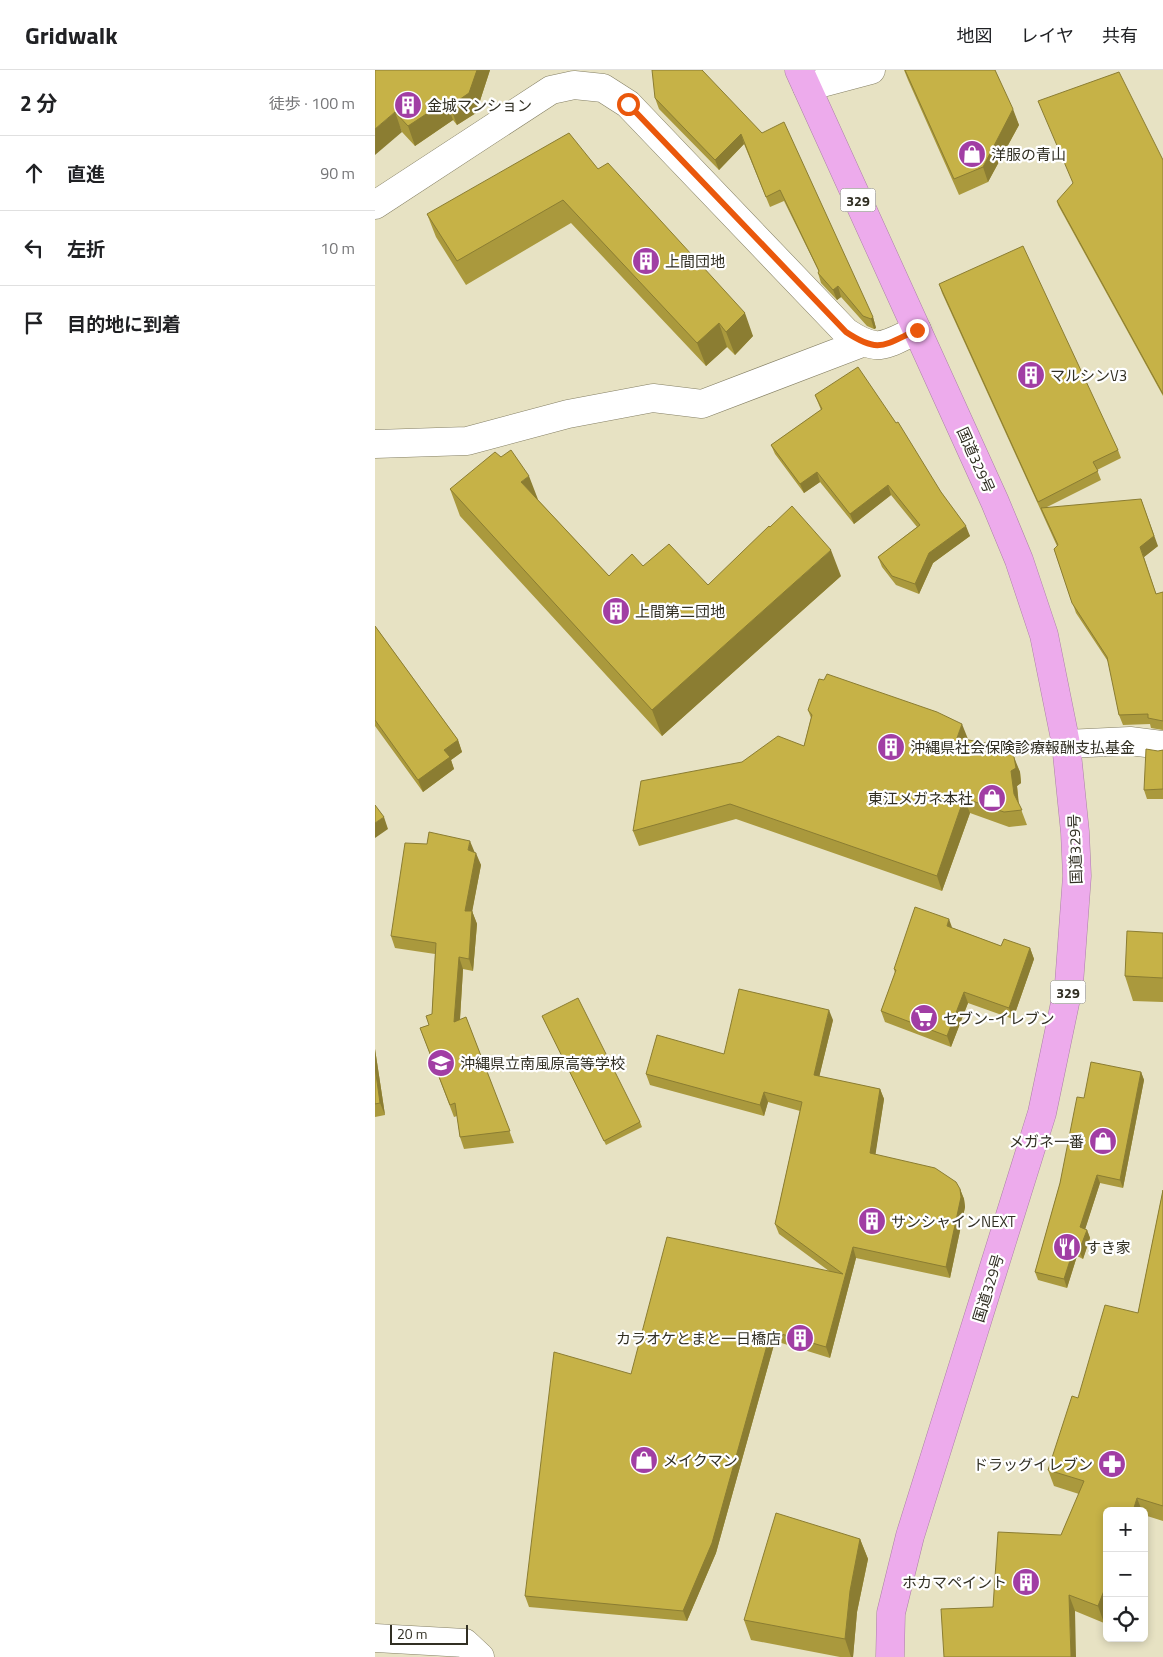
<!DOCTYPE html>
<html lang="ja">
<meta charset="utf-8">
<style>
:root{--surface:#fff;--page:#f6f6f6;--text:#202124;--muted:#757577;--line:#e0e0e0}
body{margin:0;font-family:"Titillium Web","Noto Sans JP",sans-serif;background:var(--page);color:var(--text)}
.controls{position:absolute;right:15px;bottom:15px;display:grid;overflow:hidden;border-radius:8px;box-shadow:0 2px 8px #0003}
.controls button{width:45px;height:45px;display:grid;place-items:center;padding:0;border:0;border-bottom:1px solid var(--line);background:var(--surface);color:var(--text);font:25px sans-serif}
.scale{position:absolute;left:15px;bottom:12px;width:78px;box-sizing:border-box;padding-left:5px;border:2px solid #312f23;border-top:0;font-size:14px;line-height:18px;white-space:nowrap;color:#312f23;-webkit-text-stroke:4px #fff;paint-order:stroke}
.stop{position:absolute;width:15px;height:15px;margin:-11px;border:4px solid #ea580c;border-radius:50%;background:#fff}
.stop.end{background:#ea580c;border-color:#fff;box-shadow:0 1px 5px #0008}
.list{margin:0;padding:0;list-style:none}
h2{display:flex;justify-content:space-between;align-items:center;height:65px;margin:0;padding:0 20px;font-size:21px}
h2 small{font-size:16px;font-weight:400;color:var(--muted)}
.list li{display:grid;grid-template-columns:32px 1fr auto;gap:15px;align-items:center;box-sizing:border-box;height:75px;padding:0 20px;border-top:1px solid var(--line)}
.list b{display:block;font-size:19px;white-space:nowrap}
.list em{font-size:16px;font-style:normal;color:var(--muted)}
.icon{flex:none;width:28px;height:28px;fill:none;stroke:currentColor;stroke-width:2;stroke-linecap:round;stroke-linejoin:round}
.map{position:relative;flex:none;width:788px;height:1587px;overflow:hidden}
header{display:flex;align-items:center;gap:30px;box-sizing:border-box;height:70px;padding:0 25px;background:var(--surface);border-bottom:1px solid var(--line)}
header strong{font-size:24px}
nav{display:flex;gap:28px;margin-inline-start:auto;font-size:18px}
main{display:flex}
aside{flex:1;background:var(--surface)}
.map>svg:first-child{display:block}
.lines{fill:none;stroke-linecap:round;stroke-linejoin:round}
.minor-casing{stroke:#847f63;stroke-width:29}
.highway-casing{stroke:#ab80a6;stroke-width:29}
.minor{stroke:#fff;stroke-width:28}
.highway{stroke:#edabec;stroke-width:28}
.wall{fill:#aa993d}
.shaded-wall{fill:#8b7d32}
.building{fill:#c6b247;stroke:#8b7d32}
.route{stroke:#ea580c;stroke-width:6}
.labels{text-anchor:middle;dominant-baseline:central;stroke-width:4.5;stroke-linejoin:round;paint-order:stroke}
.shield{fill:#fff;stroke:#6f6d65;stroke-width:1}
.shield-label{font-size:14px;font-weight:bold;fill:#312f23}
.poi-label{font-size:15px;fill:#312f23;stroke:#fff;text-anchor:start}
.street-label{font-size:15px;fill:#312f23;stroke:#fff}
</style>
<header>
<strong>Gridwalk</strong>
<nav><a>地図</a><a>レイヤ</a><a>共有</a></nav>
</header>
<main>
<aside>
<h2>2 分<small>徒歩 · 100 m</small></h2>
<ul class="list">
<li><svg class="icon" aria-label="ahead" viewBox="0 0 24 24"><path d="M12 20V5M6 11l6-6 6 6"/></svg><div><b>直進</b></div><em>90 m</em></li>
<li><svg class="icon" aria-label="left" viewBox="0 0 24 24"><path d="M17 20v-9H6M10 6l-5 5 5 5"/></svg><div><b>左折</b></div><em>10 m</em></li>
<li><svg class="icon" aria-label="arrive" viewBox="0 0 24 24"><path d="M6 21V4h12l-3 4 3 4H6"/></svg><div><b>目的地に到着</b></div></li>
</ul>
</aside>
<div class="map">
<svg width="788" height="1587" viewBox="0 0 788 1587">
<rect width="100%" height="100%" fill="#e7e2c3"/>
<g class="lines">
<g class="minor-casing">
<path id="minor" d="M432,17l64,-17
M0,135l176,-115 23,-5 29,3 25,16 218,228c33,22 38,13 71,-2
M0,374l92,-3 101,-27 85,-16 49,6 160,-61
M691,674l64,-3 33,4
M0,1568l90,5 15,14"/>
</g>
<g class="highway-casing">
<path id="highway" d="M424,0l196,432 24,58 25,75 22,109 9,88 2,44 -8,108 -27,129 -132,423 -19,77 -1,44"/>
</g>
<use href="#minor" class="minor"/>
<use href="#highway" class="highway"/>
</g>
<path class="wall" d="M0,0h115l-14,43 -19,12 -4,-5 -38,26 -13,-14z
M327,0l171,247 3,11 -2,1 -7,-3 -26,-29 -4,3 -16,-17 -3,-10 1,-1 -35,-71 -14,6 -26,-63 -25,26 -60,-61 -4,-11z
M529,0h91l24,55 -31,57 -29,13 -51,-115z
M788,90v236l-105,-191 -1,-4z
M223,99l155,167 -18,19 -8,-8 -21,19 -135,-143 -105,62 -30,-48 -9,-23z
M564,214l179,166 3,8 -24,12 4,10 -54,27 111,39 -14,11 12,37 7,-2v138l-12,-2 -1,-4 -27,1 -4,-10 -10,-52 -33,-50 -22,-64 3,-3 -115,-253z
M440,325l126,97 29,44 -37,27 -14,31 -23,-9 -14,-18 -4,-10 39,-30 -26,-32 -37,29 -34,-42 -16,11 -29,-39 -4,-9 50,-35z
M75,419l89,12 70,75 34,-10 65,19 133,-9 -179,160 -202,-220z
M0,556l83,114 4,12 -11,8 3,9 -31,23 -48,-66z
M433,640l160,30 44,16 8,16 1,11 -4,3 2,18 8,21 -18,2 -39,-14 -28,78 -206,-72 -97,27 -6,-15 109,-69 62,-16 7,-28z
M788,680v49h-16l-3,-9 14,-39z
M99,782l7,13 -9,46 5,13 -4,47 -10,-2 -3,51 6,-3 48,126 -50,6 -4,-12 -3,-21 -3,1 -34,-89 9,-3 3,-11 3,-60 -40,-6 -4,-12z
M578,858l48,18 29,2 4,11 -21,60 -45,-16 -17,44 -66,-25 -4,-11 14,-38 -1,-4z
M788,863v69l-30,-1 -8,-25z
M167,946l98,106 2,5 -36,18z
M458,950l-14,57 61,12 4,10 -9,56 85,34 4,10 1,8 -15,71 -94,-20 -26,100 -55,-17 -59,212 -29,68 -158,-14 -4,-11 106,-222 198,-103 -50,-37 -4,-10 25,-113 -32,-9 -4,14 -114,-31 -4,-11 78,-20z
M0,979l10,66 -10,2z
M766,1002l3,8 -21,108 -23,-5 -15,46 2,1 3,8 -7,21 -6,-3 -10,32 -29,-8 -3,-8 25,-89 24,-85z
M788,1120v331l-19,-6v-4h-37l-3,112 -29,-12 -82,-4 68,-72 18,-41 -25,-8 -6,-16 30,-72 60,-85z
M485,1469l8,20 -11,53 -4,45h-13l-89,-17 -7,-20z"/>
<path class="shaded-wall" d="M102,0h13l-14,43 -19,12 -7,-19z
M71,31l7,19 -38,26 -7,-20z
M638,39l6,16 -31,57 -5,-15z
M20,42l7,20 -27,23v-26z
M366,64l3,10 -25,26 -4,-10z
M463,216l3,11 -4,3 -4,-10z
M370,243l8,23 -18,19 -9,-23z
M498,247l3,11 -2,1 -3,-10z
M344,253l8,24 -21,19 -9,-23z
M442,402l3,10 -16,11 -4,-9z
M154,406l10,26 -18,-20z
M513,415l3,10 -37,29 -4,-10z
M766,429l17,47 -14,11 -4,-10z
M591,456l4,10 -37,27 -14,31 -4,-10 14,-31z
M456,480l10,26 -179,160 -10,-26z
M587,654l6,15 -11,-1z
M83,670l4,12 -11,8 3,9 -31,23 -5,-12 26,-30z
M634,677l6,15 -1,-5 6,15 1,11 -4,3 2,24 -5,-16 -3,-23v-17z
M589,728l6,15 -28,78 -5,-15z
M9,747l4,12 -13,9v-15z
M95,771l5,12 -7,-3z
M101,783l5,12 -11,58 -5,-12z
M97,841l5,13 -4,47 -4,-12z
M574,849l4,11 -6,-4z
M655,878l4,11 -21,60 -4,-11z
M84,887l4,12 -4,65 -5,-12z
M589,922l4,11 -17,44 -4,-11z
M454,940l4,10 -16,66 -3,-11z
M0,979l10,66 -5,-12 -5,-36z
M766,1002l3,8 -21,108 -3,-8z
M505,1019l4,10 -10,65 -4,-11z
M389,1022l4,10 -4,14 -4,-11z
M722,1105l3,8 -17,53 -3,-9z
M585,1119l4,10 1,8 -15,71 -4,-11z
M712,1160l3,8 -7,21 -4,-8z
M478,1177l3,11 -26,100 -4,-11z
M699,1178l3,8 -10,32 -3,-9z
M396,1261l4,10 -59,212 -29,68 -4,-10z
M762,1428l5,13h-9z
M485,1469l8,20 -11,53 -4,45h-2l-6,-18 5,-48z
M732,1513v33l-3,7 -6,-17z
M694,1525l6,16 1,46h-5z"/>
<path class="building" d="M0,0h102l-8,23 -19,13 -4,-5 -38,25 -13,-14 -20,17z
M277,0h50l60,63 22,-11 89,195 -2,2 -8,-3 -25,-30 -5,4 -15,-17 1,-2 -39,-81 -14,7 -25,-63 -26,26 -60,-62z
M530,0h90l18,39 -30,58 -29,12z
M744,2l44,88v234l-106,-193 16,-18 -35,-82z
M194,63l29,36 10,-6 137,150 -19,19 -7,-9 -22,20 -134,-143 -106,61 -30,-47z
M648,176l95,204 -25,12 5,9 -60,31 -99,-218z
M483,297l38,56 2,-1 43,70 25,34 -37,27 -14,31 -23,-8 -14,-19 42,-32 -32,-40 -38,29 -33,-42 -17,12 -29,-39 51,-36 -7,-14z
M136,380l18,26 -8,6 88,94 23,-22 11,12 26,-22 39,41 61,-59 1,1 22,-21 39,44 -179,160 -202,-221 45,-37 6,5z
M766,429l13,37 -14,11 16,47 7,-2v129l-15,-3v-4l-29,1 -12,-58 -35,-54 -18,-54 4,-4 -17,-37z
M0,556l83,114 -14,10 6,7 -32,23 -43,-60z
M452,604l110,38 25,12 -5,14 52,9 2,7 3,3 2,11 -5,3 3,23 8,16 -18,2 -40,-14 -27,78 -207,-72 -97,27 8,-50 101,-19 36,-26 26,10 8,-31 -4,-5 11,-31 5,1z
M771,679l12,2 5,-1v39l-19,1z
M0,735l9,12 -9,6z
M54,762l41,9 -2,9 8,3 -11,58h7l-3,48 -10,-2 -5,65 12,-5 44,114 -50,6 -5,-34 -5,2 -30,-77 9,-3 -3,-9 6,-2 4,-71 -45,-7 14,-93 22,1z
M540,837l34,12 -2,7 54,20 3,-7 26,9 -21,60 -45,-16 -17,44 -66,-25 15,-41 -2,-1z
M752,861l36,2v45l-38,-2z
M364,919l90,21 -15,65 66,14 -10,64 65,15 21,14 4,7 1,8 -15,70 -93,-20 -27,100 -55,-16 -59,212 -29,68 -158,-15 29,-244 77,22 36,-137 176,37 -68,-50 27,-122 -38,-10 -4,13 -114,-31 11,-39 67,19z
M203,928l62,124 -36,19 -62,-125z
M716,992l50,10 -21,108 -23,-5 -17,52 7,3 -8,21 -5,-3 -10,31 -29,-7 25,-89 17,-86 7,1z
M0,997l5,36 -5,1z
M788,1120v316l-26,-8 -4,13h-26v72l-9,23 -29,-11 2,62h-127l-3,-48 52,-2 5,-75 63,3 23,-54 -36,-11 24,-74 6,2 27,-93 33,8z
M401,1443l84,26 -10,52 -5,48 -101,-19z"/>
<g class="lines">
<path class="route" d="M253,34l218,228c33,22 38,13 71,-2"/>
</g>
<defs>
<g id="building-disc" transform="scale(1.4375)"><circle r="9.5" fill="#a13ea4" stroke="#fff"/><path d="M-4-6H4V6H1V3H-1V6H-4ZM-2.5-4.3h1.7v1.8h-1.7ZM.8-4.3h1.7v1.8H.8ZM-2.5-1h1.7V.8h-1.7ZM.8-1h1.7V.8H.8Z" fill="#fff"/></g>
<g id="shop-disc" transform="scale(1.4375)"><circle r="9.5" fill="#a13ea4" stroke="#fff"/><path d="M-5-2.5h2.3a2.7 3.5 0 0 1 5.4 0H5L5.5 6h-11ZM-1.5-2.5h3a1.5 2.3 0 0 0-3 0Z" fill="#fff"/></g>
<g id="supermarket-disc" transform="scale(1.4375)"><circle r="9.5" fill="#a13ea4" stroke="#fff"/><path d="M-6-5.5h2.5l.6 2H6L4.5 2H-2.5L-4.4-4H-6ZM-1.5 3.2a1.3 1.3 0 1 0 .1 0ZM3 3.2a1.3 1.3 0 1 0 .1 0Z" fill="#fff"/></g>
<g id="school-disc" transform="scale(1.4375)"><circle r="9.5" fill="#a13ea4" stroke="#fff"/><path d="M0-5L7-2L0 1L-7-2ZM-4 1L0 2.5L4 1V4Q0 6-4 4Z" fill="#fff"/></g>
<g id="restaurant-disc" transform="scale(1.4375)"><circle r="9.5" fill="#a13ea4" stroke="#fff"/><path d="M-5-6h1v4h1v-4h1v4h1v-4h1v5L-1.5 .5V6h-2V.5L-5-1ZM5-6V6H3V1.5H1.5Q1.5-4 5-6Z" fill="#fff"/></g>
<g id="pharmacy-disc" transform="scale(1.4375)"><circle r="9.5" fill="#a13ea4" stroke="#fff"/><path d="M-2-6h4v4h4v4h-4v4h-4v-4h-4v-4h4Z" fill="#fff"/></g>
</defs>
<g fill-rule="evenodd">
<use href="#building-disc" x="33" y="35"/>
<use href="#shop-disc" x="597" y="84"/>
<use href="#building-disc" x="271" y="191"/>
<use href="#building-disc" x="656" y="305"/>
<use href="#building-disc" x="241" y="541"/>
<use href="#building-disc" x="516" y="677"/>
<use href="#shop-disc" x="617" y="728"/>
<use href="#supermarket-disc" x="549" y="948"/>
<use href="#school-disc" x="66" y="993"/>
<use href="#shop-disc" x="728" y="1071"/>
<use href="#building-disc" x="497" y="1151"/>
<use href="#restaurant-disc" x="692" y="1177"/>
<use href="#building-disc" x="425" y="1268"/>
<use href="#shop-disc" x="269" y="1390"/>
<use href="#pharmacy-disc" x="737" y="1394"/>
<use href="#building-disc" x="651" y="1512"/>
</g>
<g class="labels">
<g class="shield">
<rect x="465.5" y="118.5" width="35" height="23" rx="4"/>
<rect x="675.5" y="910.5" width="35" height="23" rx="4"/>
</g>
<g class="shield-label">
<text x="483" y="130">329</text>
<text x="693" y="922">329</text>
</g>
<g class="poi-label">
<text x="52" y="35">金城マンション</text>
<text x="616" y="84">洋服の青山</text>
<text x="290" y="191">上間団地</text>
<text x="675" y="305">マルシンV3</text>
<text x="260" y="541">上間第二団地</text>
<text x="535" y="677">沖縄県社会保険診療報酬支払基金</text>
<text x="598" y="728" text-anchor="end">東江メガネ本社</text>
<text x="568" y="948">セブン-イレブン</text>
<text x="85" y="993">沖縄県立南風原高等学校</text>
<text x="709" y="1071" text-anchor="end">メガネ一番</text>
<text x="516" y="1151">サンシャインNEXT</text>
<text x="711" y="1177">すき家</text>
<text x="406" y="1268" text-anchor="end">カラオケとまと一日橋店</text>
<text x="288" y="1390">メイクマン</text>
<text x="718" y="1394" text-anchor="end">ドラッグイレブン</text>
<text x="632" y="1512" text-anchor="end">ホカマペイント</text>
</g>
<g class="street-label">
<text transform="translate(601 390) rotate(66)">国道329号</text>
<text transform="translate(700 779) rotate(-92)">国道329号</text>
<text transform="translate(613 1218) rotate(-73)">国道329号</text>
</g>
</g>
</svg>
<div class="controls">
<button>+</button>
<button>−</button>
<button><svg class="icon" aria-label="locate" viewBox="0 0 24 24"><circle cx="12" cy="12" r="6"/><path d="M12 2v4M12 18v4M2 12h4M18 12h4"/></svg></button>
</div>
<div class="scale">20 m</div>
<div class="stop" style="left:253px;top:34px"></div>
<div class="stop end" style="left:542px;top:260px"></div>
</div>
</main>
